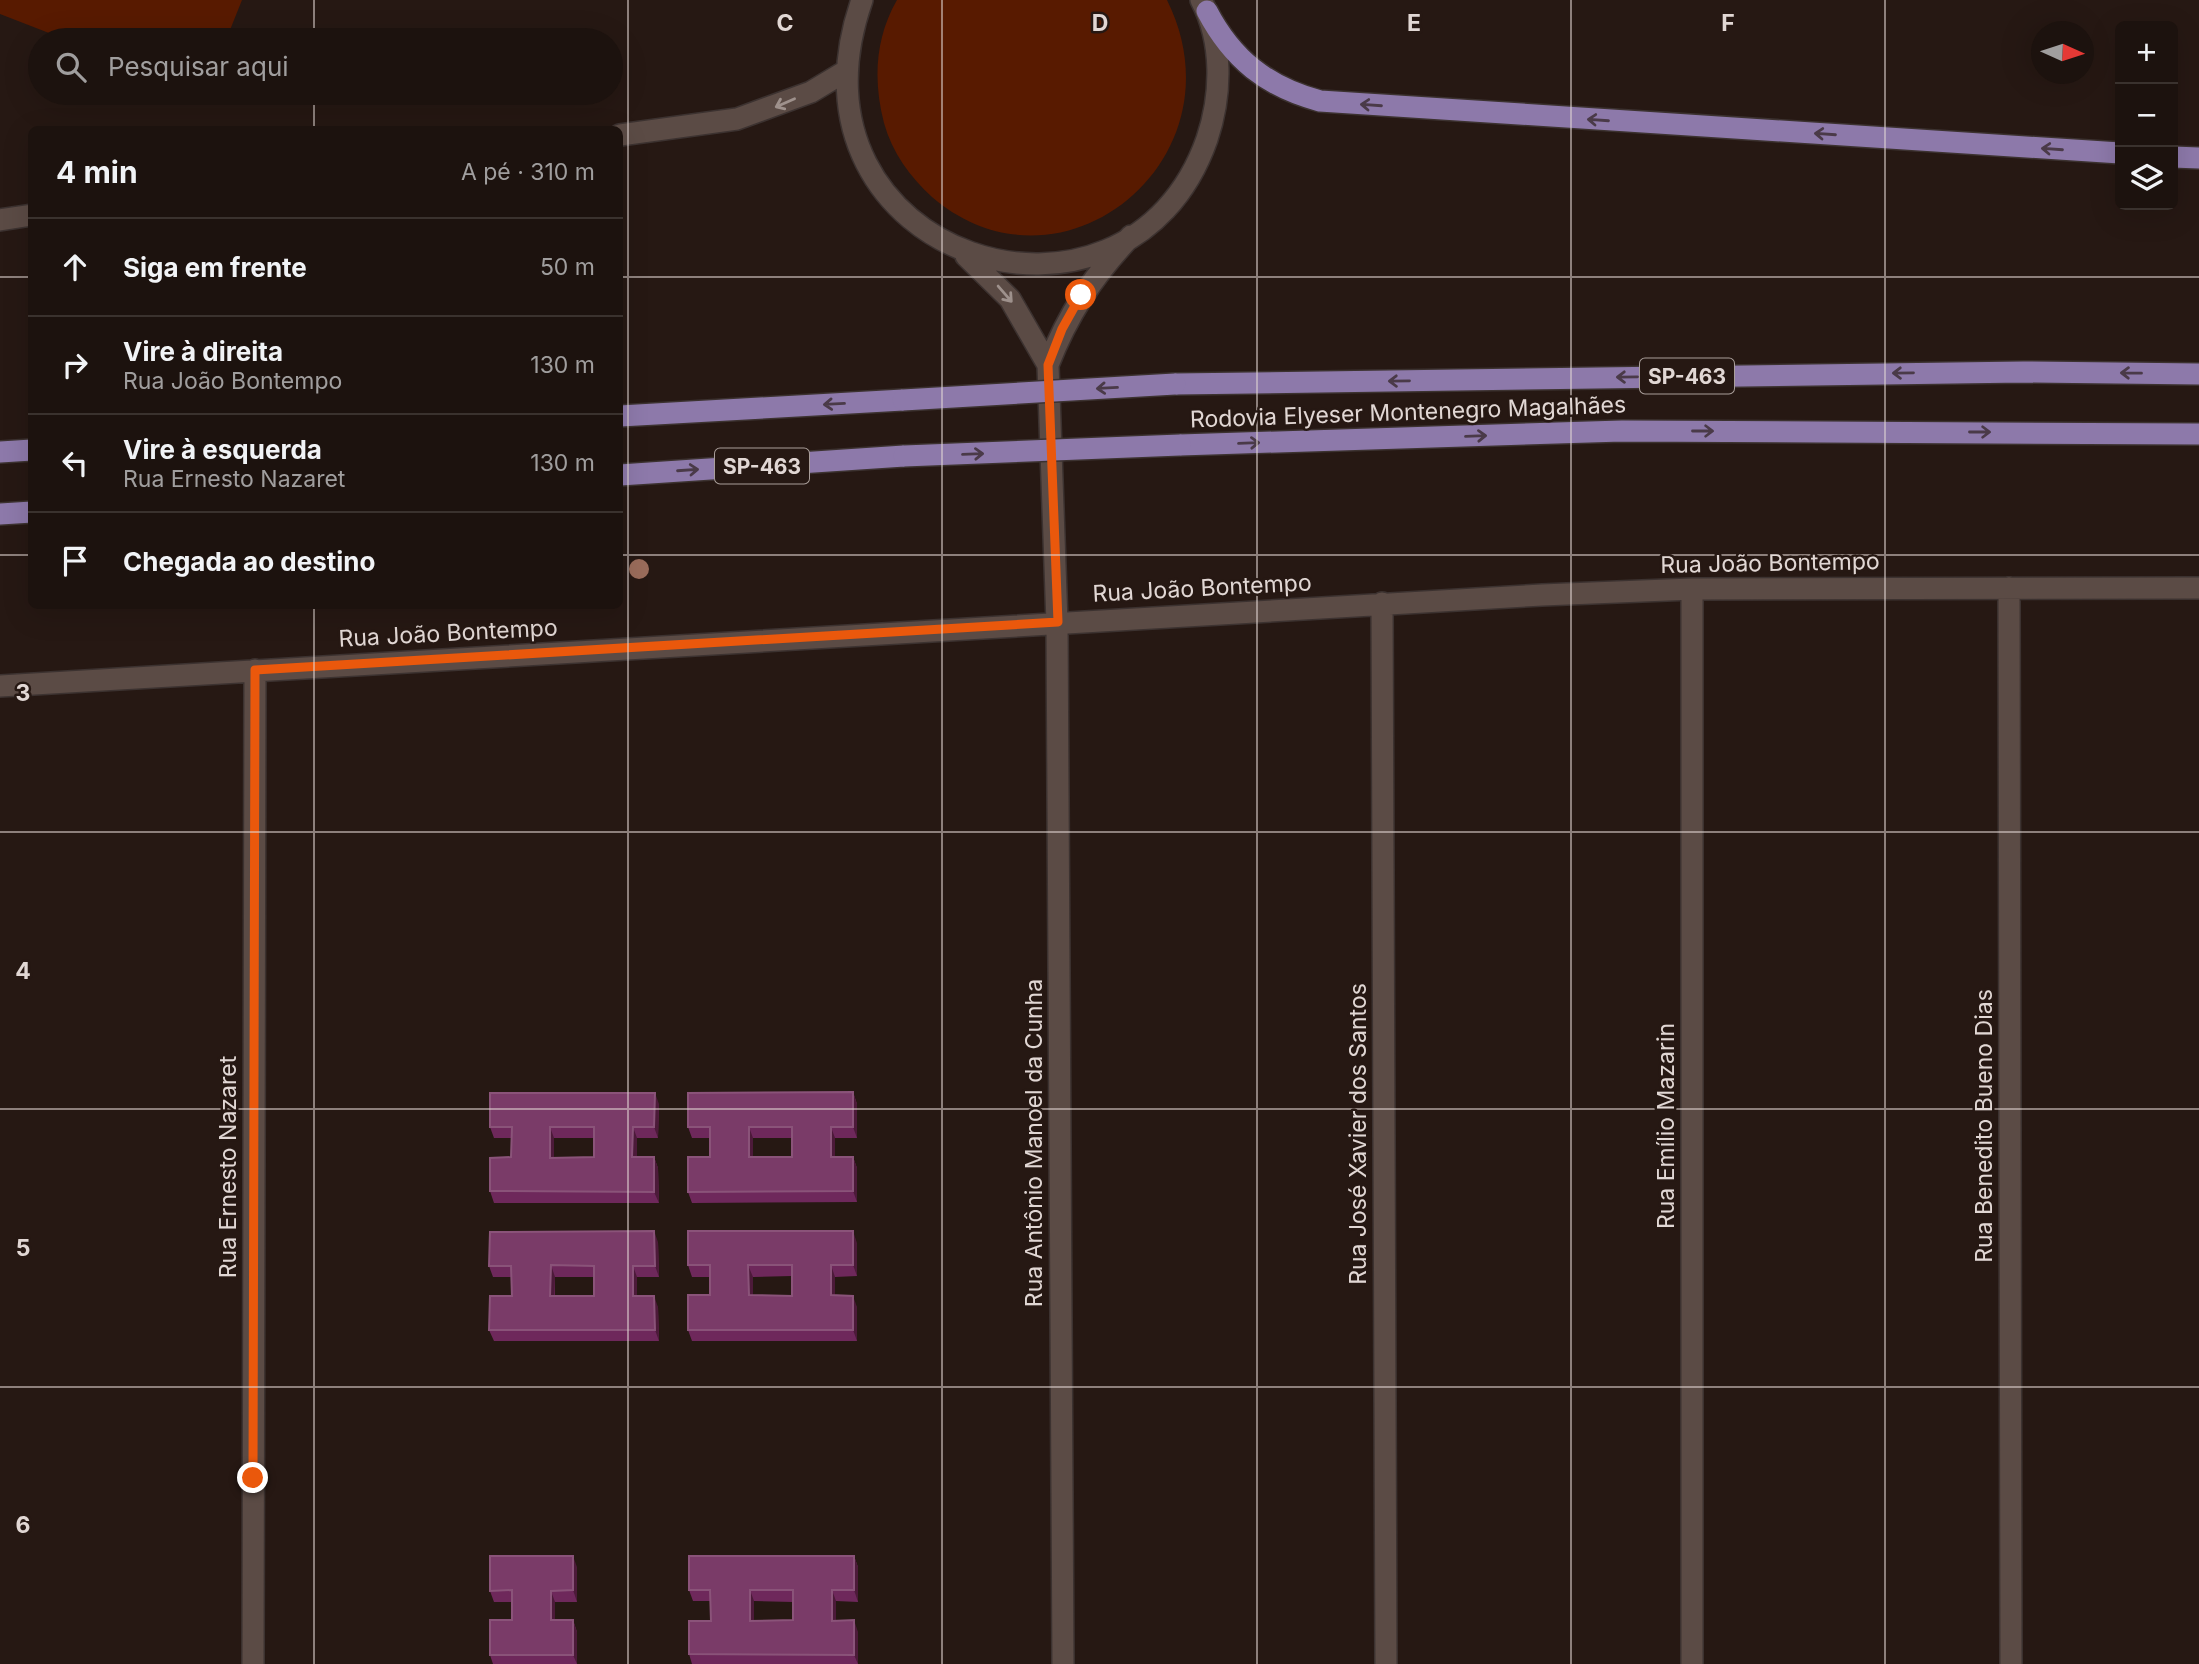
<!DOCTYPE html>
<html lang="pt">
<meta charset="utf-8">
<style>
:root{--surface:#1c120e;--page:#251b17;--text:#f1f3f6;--muted:#a09e9e;--line:#3a322e}
body{margin:0;font-family:Inter,sans-serif;background:var(--page);color:var(--text)}
.controls{position:absolute;right:21px;top:21px;display:grid;overflow:hidden;border-radius:10px;box-shadow:0 7px 28px #0002}
.controls button{width:63px;height:63px;display:grid;place-items:center;padding:0;border:0;border-bottom:2px solid var(--line);background:var(--surface);color:var(--text);font:35px sans-serif}
.compass{position:absolute;left:2031px;top:21px;width:63px;height:63px;border-radius:50%;background:var(--surface);box-shadow:0 7px 28px #0002;rotate:93deg}
.stop{position:absolute;width:21px;height:21px;margin:-16px;border:5px solid #ea580c;border-radius:50%;background:#fff}
.stop.end{background:#ea580c;border-color:#fff;box-shadow:0 2px 7px #0008}
.list{margin:0;padding:0;list-style:none}
h2{display:flex;justify-content:space-between;align-items:center;height:91px;margin:0;padding:0 28px;font-size:30px}
h2 small{font-size:23px;font-weight:400;color:var(--muted)}
.list li{display:grid;grid-template-columns:46px 1fr auto;gap:21px;align-items:center;box-sizing:border-box;height:98px;padding:0 28px;border-top:2px solid var(--line)}
.list b{display:block;font-size:26px;white-space:nowrap}
.list p{margin:0;font-size:23px;white-space:nowrap;color:var(--muted)}
.list em{font-size:23px;font-style:normal;color:var(--muted)}
.icon{flex:none;width:38px;height:38px;fill:none;stroke:currentColor;stroke-width:2;stroke-linecap:round;stroke-linejoin:round}
.map{position:relative;flex:none;width:2199px;height:1664px;overflow:hidden}
.search{position:absolute;background:var(--surface);box-shadow:0 7px 28px #0002;left:28px;top:28px;width:595px;height:77px;display:flex;align-items:center;gap:18px;box-sizing:border-box;padding:0 24px;border-radius:38px;color:var(--muted);font-size:26px}
.panel{position:absolute;background:var(--surface);box-shadow:0 7px 28px #0002;left:28px;top:126px;width:595px;height:483px;border-radius:10px}
.map>svg:first-child{display:block}
.green{fill:#581a00}
.lines{fill:none;stroke-linecap:round;stroke-linejoin:round}
.minor-casing{stroke:#3c3230;stroke-width:24}
.major-casing{stroke:#3c3230;stroke-width:24}
.minor{stroke:#5b4b45;stroke-width:21}
.major{stroke:#8d79aa;stroke-width:21}
.major-bridge-casing{stroke:#3c3230;stroke-width:24;stroke-linecap:butt}
.major-bridge{stroke:#8d79aa;stroke-width:21}
.tree{fill:#9a6c5b}
.wall{fill:#6e285b;fill-rule:evenodd}
.shaded-wall{fill:#4c1a39}
.building{fill:#7a3b68;stroke:#8a5379;stroke-width:2;fill-rule:evenodd}
.oneway{stroke:#9e918c}
.oneway2{stroke:#4a3a48}
.route{stroke:#ea580c;stroke-width:9}
.grid{fill:none;stroke:#e1d7d4;stroke-width:2;stroke-opacity:0.55}
.labels{text-anchor:middle;dominant-baseline:central;stroke-width:5;stroke-linejoin:round;paint-order:stroke}
.shield{fill:#261813;stroke:#a99e9a;stroke-width:2}
.shield-label{font-size:21px;font-weight:bold;fill:#e1d7d4}
.street-label{font-size:23px;fill:#e1d7d4;stroke:#261813}
.grid-label{font-size:23px;text-anchor:middle;font-weight:bold;fill:#e1d7d4;stroke:#261813;stroke-width:5;stroke-linejoin:round;paint-order:stroke}
</style>
<div class="map">
<svg width="2199" height="1664" viewBox="0 0 2199 1664">
<rect width="100%" height="100%" fill="#261813"/>
<path class="green" d="M0,0h242l-16,40h-159l-67,-26z
M897,0h270c79,159 -106,308 -235,197 -22,-20 -40,-45 -48,-74 -11,-42 -9,-85 13,-123z"/>
<g class="lines">
<g class="minor-casing">
<path id="minor" d="M862,0c-91,259 265,368 345,139 15,-45 16,-97 -6,-139
M620,135l117,-16 74,-27 35,-21
M0,220l32,-5
M966,256l44,43 38,66
M2009,588l2,1076
M1382,603l4,1061
M0,686l1542,-91 150,-6 507,-1
M253,1664l2,-994
M1063,1664l-6,-1041 -9,-258c20,-51 45,-89 83,-129
M1692,1664v-1075"/>
</g>
<g class="major-casing">
<path id="major" d="M1207,11c25,48 60,76 113,90l800,52
M2173,157l26,1
M1175,384l848,-12 176,2
M620,416l283,-16
M1180,445l442,-14 577,3
M0,452l32,-2
M620,475l284,-19
M0,514l32,-2"/>
</g>
<use href="#minor" class="minor"/>
<use href="#major" class="major"/>
<g class="major-bridge-casing">
<path id="major-bridge" d="M903,400l272,-16
M904,456l276,-11"/>
</g>
<use href="#major-bridge" class="major-bridge"/>
</g>
<circle class="tree" cx="639" cy="569" r="10"/>
<path class="wall" d="M853,1092l4,12v34h-22v19h18l4,11v34l-165,1 -4,-11 22,-35v-19h-18l-4,-11zM753,1138h39v19h-39z
M659,1104l-1,34h-21v19h17l4,11 1,35h-165l-4,-12 21,-34 1,-19h-18l-4,-11zM554,1138h40v19l-40,1z
M658,1242l1,35h-22v19l21,11 1,34h-165l-5,-11 23,-34 -1,-19h-18l-4,-11zM555,1277h39v19h-39z
M857,1243v33l-22,1v18l22,12v34h-165l-4,-11 22,-35v-18h-18l-4,-12zM792,1276v20h-39v-19z
M854,1556l4,11v35l-22,-1v19l22,12v32h-166l-3,-10 22,-33v-20h-18l-4,-11zM754,1601l39,1v18l-39,1z
M577,1567v35h-22v18h18l4,12v32h-84l-3,-9 22,-35v-18h-18l-4,-11z"/>
<path class="shaded-wall" d="M853,1092l4,12v34l-4,-11z
M655,1093l4,11 -1,34 -4,-11z
M550,1127l4,11v31l-4,-11z
M633,1127l4,11v31l-5,-12z
M749,1127l4,11v30l-4,-11z
M831,1127l4,11v30l-4,-11z
M654,1157l4,11 1,35 -5,-11z
M853,1157l4,11v34l-4,-11z
M654,1231l4,11 1,35 -4,-11z
M853,1231l4,12v33l-4,-11z
M551,1265l4,12 -1,30 -4,-11z
M748,1265l5,12v30l-4,-12z
M831,1265l4,12v30l-4,-12z
M633,1266l4,11v30l-4,-11z
M654,1296l4,11 1,34 -4,-11z
M853,1296l4,11v34l-4,-11z
M573,1556l4,11v35l-4,-12z
M854,1556l4,11v35l-4,-12z
M750,1590l4,11v31l-4,-11z
M832,1590l4,11v31l-4,-11z
M551,1591l4,11v30l-4,-12z
M573,1620l4,12v32l-4,-9z
M854,1620l4,12v32l-4,-9z"/>
<path class="building" d="M853,1092v35h-22v30h22v34l-165,1v-35h22v-30h-22v-34zM749,1127h43v30h-43z
M490,1093h165l-1,34h-21l-1,30h22v35l-164,-1v-33l21,-1 1,-30h-22zM550,1127h44v30l-44,1z
M654,1231l1,35h-22v30h21l1,34h-166l1,-34h22l-1,-30h-22l1,-34zM551,1265l43,1v30h-44z
M688,1231h165v34h-22v30l22,1v34h-165v-35h22v-30h-22zM748,1265h44v31l-43,-1z
M490,1556h83v34l-22,1v29h22v35h-83v-35h22v-30l-22,1z
M689,1556h165v34h-22v31l22,-1v35l-165,-1v-33h22l-1,-31h-21zM750,1590h43v30l-43,1z"/>
<defs><path id="oneway-shaft" d="M-6 0H5M1.5-3L5.5 0L1.5 3" fill="none" stroke-width="1.6" stroke-linecap="round" stroke-linejoin="round" transform="scale(1.75)"/></defs>
<g class="oneway">
<use href="#oneway-shaft" transform="translate(785 103) rotate(156)"/>
<use href="#oneway-shaft" transform="translate(1005 294) rotate(49)"/>
</g>
<g class="oneway2">
<use href="#oneway-shaft" transform="translate(1371 105) rotate(-176)"/>
<use href="#oneway-shaft" transform="translate(1598 120) rotate(-176)"/>
<use href="#oneway-shaft" transform="translate(1825 134) rotate(-176)"/>
<use href="#oneway-shaft" transform="translate(2052 149) rotate(-176)"/>
<use href="#oneway-shaft" transform="translate(1903 373) rotate(179)"/>
<use href="#oneway-shaft" transform="translate(2131 373) rotate(-179)"/>
<use href="#oneway-shaft" transform="translate(1627 377) rotate(179)"/>
<use href="#oneway-shaft" transform="translate(1399 381) rotate(179)"/>
<use href="#oneway-shaft" transform="translate(1107 388) rotate(177)"/>
<use href="#oneway-shaft" transform="translate(834 404) rotate(177)"/>
<use href="#oneway-shaft" transform="translate(1703 431)"/>
<use href="#oneway-shaft" transform="translate(1980 432)"/>
<use href="#oneway-shaft" transform="translate(1476 436) rotate(-2)"/>
<use href="#oneway-shaft" transform="translate(1249 443) rotate(-2)"/>
<use href="#oneway-shaft" transform="translate(973 454) rotate(-2)"/>
<use href="#oneway-shaft" transform="translate(688 470) rotate(-4)"/>
</g>
<g class="lines">
<path class="route" d="M253,1478l2,-808 803,-48 -10,-257 14,-36 19,-34"/>
</g>
<path class="grid" d="M314,0v40M628,0v1664M942,0v1664M1257,0v1664M1571,0v1664M1885,0v1664M314,93v37M0,277h32M620,277h1579M0,555h32M620,555h1579M314,606v1058M0,832h2199M0,1109h2199M0,1387h2199"/>
<g class="labels">
<g class="shield">
<rect x="1640" y="358.5" width="94" height="35" rx="5"/>
<rect x="715" y="448.5" width="94" height="35" rx="5"/>
</g>
<g class="shield-label">
<text x="1687" y="376">SP-463</text>
<text x="762" y="466">SP-463</text>
</g>
<g class="street-label">
<text transform="translate(1408 412) rotate(-2)">Rodovia Elyeser Montenegro Magalhães</text>
<text transform="translate(1770 563) rotate(-1)">Rua João Bontempo</text>
<text transform="translate(1202 588) rotate(-3)">Rua João Bontempo</text>
<text transform="translate(448 633) rotate(-3)">Rua João Bontempo</text>
<text transform="translate(1666 1126) rotate(-90)">Rua Emílio Mazarin</text>
<text transform="translate(1984 1126) rotate(-90)">Rua Benedito Bueno Dias</text>
<text transform="translate(1358 1134) rotate(-90)">Rua José Xavier dos Santos</text>
<text transform="translate(1034 1143) rotate(-90)">Rua Antônio Manoel da Cunha</text>
<text transform="translate(228 1167) rotate(-90)">Rua Ernesto Nazaret</text>
</g>
</g>
<g class="grid-label">
<text x="785" y="31">C</text>
<text x="1100" y="31">D</text>
<text x="1414" y="31">E</text>
<text x="1728" y="31">F</text>
<text x="23" y="701">3</text>
<text x="23" y="979">4</text>
<text x="23" y="1256">5</text>
<text x="23" y="1533">6</text>
</g>
</svg>
<div class="controls">
<button>+</button>
<button>−</button>
<button><svg class="icon" aria-label="layers" viewBox="0 0 24 24"><path d="M12 4l9 5-9 5-9-5zM3 14l9 5 9-5"/></svg></button>
</div>
<svg class="compass" viewBox="-18 -18 36 36"><path d="M0-13l5 13h-10z" fill="#e53935"/><path d="M0 13l5-13h-10z" fill="#a09e9e"/></svg>
<div class="stop" style="left:1081px;top:295px"></div>
<div class="stop end" style="left:253px;top:1478px"></div>
<div class="search"><svg class="icon" aria-label="search" viewBox="0 0 24 24"><circle cx="10" cy="10" r="6"/><path d="M15 15l6 6"/></svg>Pesquisar aqui</div>
<section class="panel">
<h2>4 min<small>A pé · 310 m</small></h2>
<ul class="list">
<li><svg class="icon" aria-label="ahead" viewBox="0 0 24 24"><path d="M12 20V5M6 11l6-6 6 6"/></svg><div><b>Siga em frente</b></div><em>50 m</em></li>
<li><svg class="icon" aria-label="right" viewBox="0 0 24 24"><path d="M7 20v-9h11M14 6l5 5-5 5"/></svg><div><b>Vire à direita</b><p>Rua João Bontempo</p></div><em>130 m</em></li>
<li><svg class="icon" aria-label="left" viewBox="0 0 24 24"><path d="M17 20v-9H6M10 6l-5 5 5 5"/></svg><div><b>Vire à esquerda</b><p>Rua Ernesto Nazaret</p></div><em>130 m</em></li>
<li><svg class="icon" aria-label="arrive" viewBox="0 0 24 24"><path d="M6 21V4h12l-3 4 3 4H6"/></svg><div><b>Chegada ao destino</b></div></li>
</ul>
</section>
</div>
